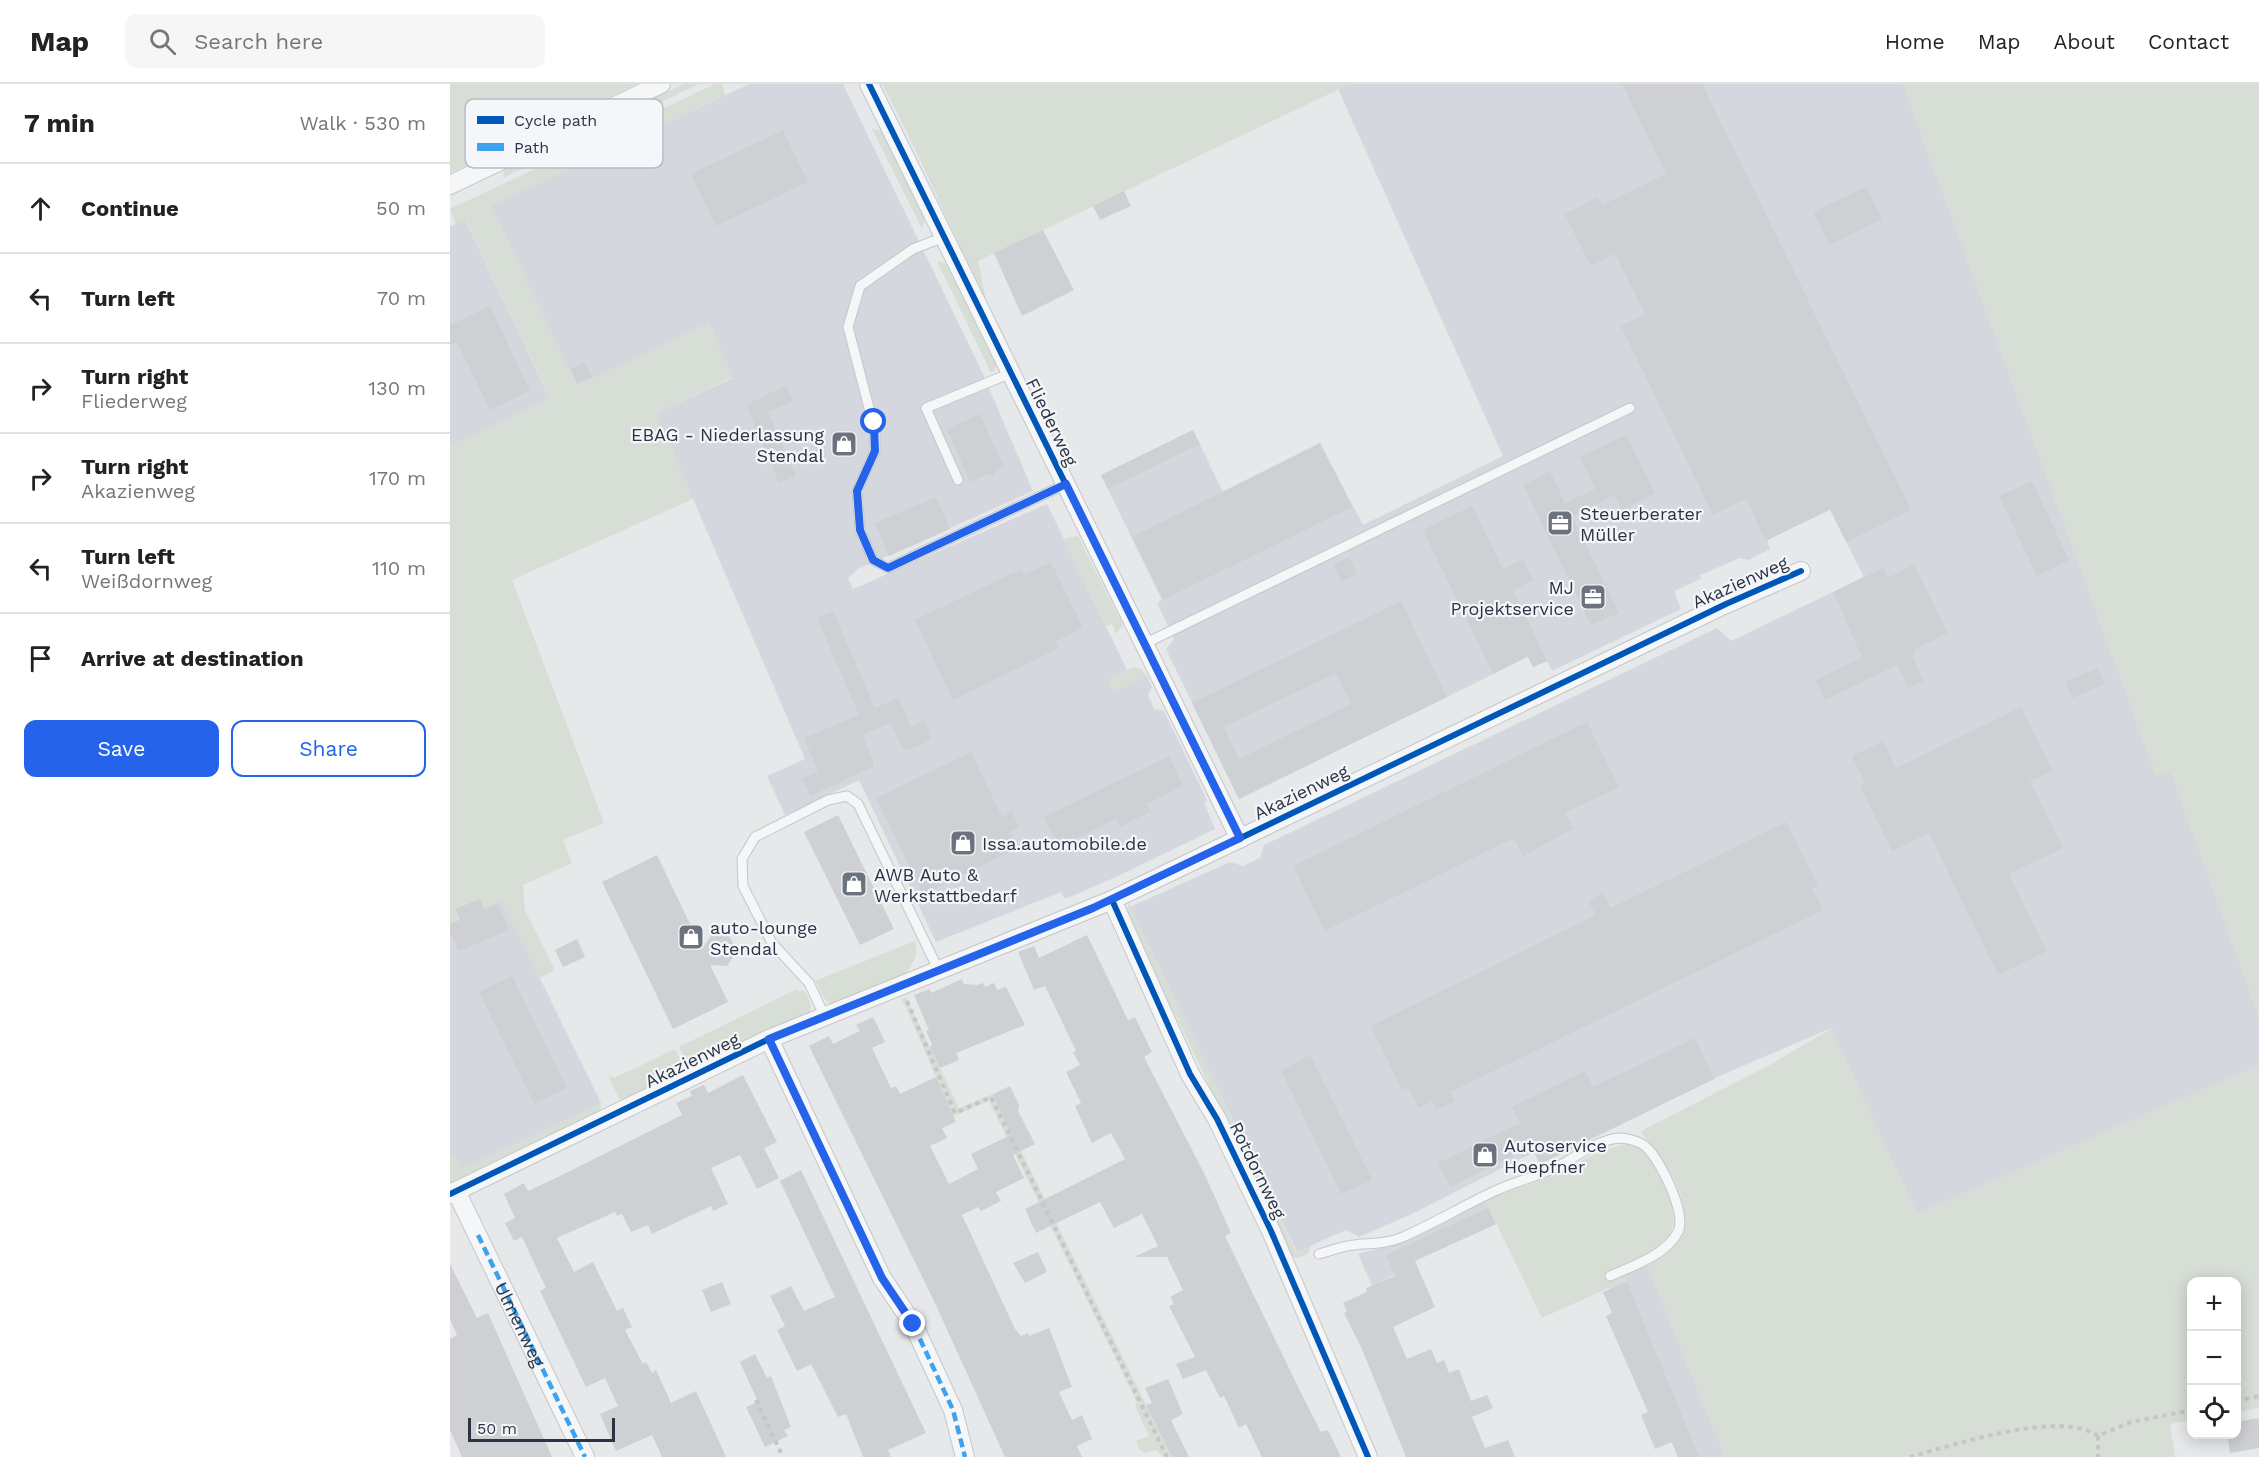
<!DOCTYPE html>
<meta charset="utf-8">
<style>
:root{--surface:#fff;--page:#f6f6f6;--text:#222;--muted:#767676;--line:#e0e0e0;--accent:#2563eb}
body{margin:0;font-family:"Work Sans",sans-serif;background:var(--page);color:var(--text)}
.controls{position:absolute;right:18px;bottom:18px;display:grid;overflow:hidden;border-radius:12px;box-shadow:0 3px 15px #0003}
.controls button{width:54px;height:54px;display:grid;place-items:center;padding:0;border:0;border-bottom:2px solid var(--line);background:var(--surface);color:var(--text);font:30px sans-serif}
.scale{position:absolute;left:18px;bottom:15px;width:147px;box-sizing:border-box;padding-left:6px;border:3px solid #2b3445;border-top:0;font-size:16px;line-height:21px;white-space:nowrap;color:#2b3445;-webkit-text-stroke:4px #f4f6f9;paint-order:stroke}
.stop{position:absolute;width:18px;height:18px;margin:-14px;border:4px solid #2563eb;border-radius:50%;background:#fff}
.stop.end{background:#2563eb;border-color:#fff;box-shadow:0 2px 6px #0008}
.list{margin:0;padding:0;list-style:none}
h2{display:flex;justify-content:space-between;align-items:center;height:78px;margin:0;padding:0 24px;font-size:26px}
h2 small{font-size:20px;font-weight:400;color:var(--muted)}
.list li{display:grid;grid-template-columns:39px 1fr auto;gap:18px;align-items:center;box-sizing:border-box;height:90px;padding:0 24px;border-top:2px solid var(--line)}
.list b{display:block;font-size:22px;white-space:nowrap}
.list p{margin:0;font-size:20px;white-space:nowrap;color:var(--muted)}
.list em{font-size:20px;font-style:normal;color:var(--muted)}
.actions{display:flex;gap:12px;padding:18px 24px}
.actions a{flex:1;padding:14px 0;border:2px solid var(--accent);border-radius:12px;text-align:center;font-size:21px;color:var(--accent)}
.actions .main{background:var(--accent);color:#fff}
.icon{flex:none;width:33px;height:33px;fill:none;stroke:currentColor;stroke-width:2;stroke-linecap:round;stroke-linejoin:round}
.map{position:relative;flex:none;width:1809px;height:1373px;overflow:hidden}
header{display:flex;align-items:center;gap:36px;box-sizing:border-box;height:84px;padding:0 30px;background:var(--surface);border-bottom:2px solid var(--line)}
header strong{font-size:28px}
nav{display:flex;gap:33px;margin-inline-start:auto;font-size:21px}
.search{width:420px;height:54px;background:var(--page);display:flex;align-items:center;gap:15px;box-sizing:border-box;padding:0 21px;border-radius:12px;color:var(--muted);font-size:22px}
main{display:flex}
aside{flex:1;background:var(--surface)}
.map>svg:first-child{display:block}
.built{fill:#d4d7dd}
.green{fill:#d6ded6}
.building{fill:#ced0d3;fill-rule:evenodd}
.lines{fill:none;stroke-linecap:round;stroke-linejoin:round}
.service-casing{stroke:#c4c6c8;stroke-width:11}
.minor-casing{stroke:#c4c6c8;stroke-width:20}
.path{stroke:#c5c6ca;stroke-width:4;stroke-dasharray:4.5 4.5;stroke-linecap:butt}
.service{stroke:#f5f6f7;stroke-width:9}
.minor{stroke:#f5f6f7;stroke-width:18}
.quiet{stroke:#3ea3ec;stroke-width:4.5;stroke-dasharray:9 4.5;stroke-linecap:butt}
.cycleway-casing{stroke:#f4f6f9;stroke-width:10}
.cycleway{stroke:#0057b8;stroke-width:6}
.route{stroke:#2563eb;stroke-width:8}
.labels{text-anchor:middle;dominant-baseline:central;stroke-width:4.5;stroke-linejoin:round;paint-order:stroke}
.street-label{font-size:18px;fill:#2b3445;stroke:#f4f6f9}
.poi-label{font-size:18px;fill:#2b3445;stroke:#f4f6f9;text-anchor:start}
.key{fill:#f4f6f9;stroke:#b8bcc3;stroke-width:1.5}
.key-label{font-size:16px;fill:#2b3445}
</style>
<header>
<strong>Map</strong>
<div class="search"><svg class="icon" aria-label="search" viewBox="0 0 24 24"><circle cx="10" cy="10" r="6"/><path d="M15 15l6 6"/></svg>Search here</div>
<nav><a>Home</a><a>Map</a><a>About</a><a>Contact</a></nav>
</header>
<main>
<aside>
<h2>7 min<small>Walk · 530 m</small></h2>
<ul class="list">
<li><svg class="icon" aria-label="ahead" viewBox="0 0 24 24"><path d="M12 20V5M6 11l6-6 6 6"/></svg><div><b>Continue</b></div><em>50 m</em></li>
<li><svg class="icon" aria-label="left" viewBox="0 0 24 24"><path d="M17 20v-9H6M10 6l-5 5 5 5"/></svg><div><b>Turn left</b></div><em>70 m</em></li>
<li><svg class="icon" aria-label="right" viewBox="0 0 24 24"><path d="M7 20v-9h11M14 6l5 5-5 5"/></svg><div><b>Turn right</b><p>Fliederweg</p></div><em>130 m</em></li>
<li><svg class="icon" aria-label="right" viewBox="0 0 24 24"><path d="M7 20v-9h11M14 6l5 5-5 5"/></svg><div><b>Turn right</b><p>Akazienweg</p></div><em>170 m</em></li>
<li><svg class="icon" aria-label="left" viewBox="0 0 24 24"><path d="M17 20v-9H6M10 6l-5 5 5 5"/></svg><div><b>Turn left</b><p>Weißdornweg</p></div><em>110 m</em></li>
<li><svg class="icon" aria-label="arrive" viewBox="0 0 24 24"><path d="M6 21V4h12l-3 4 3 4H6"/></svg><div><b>Arrive at destination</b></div></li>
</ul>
<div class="actions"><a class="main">Save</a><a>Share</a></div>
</aside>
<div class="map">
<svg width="1809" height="1373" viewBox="0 0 1809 1373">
<rect width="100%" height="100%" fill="#e6e8ea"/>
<path class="built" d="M299,0h94l139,288 51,119 -175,78 -10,9 5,11 194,-85 80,166 -18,9 5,13 33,-16 5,11 -4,8 6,14 10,2 43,89 -3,2 11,27 -99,48 -51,22 -4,-7 -125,50 -77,-162 -74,35 -18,-39 38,-17 -149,-346 77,-35 -24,-55 -132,63 -86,-180z
M900,0h553l253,691 14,-5 89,247v48l-342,149 -86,-186 -107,46 -184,90 -6,-12 -124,63 -51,22 -13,-7 -49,22 -167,-345 100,-45 13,4 17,-8 4,-13 453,-217 14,13 133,-64 -34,-67 -63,30 3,9 -21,11 -9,-2 -40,17 1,4 -27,12 7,18 -129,62 -5,-10 -14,6 -5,-10 -289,142 -73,-150 8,-10 -17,-36 5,-3 -61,-125 92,-45 30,62 97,-49 43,82 140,-69 -165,-367z
M15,135l85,180 -100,47v-219z
M52,817l99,202 -139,67 -7,-14h-5v-232z
M1035,1116l11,24 -103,47 1,4 -22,11 -14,-32 40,-11z
M1197,1181l78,192h-47l-13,-30 -58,-146z"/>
<path class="green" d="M0,0h186l-186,89z
M234,0h15l-196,94 1,-9z
M265,0h7l3,11 -233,111 85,180 132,-63 24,54 -77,36 37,86 -181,81 92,243 -41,17 9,23 -49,22 2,26 30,59 -15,8 -38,-77 -52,23v-478l100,-48 -84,-178 -10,4 -6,-15z
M432,0h468l-372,177 8,39c-36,-72 -66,-146 -104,-216z
M1453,0h356v933l-89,-246 -14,5z
M422,45l9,1 44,89 -3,10z
M487,177l10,3 50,102 -6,7z
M628,452l45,89 -7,9 -4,-10 -6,2 -42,-87z
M684,583l7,2 6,7 -33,16 -6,-13z
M679,819l167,349 14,-6 -1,7c-7,4 -12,7 -19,2l-83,-162 2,-8 -34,-71 -7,-3 -3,-16 -13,-31 -9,-3 -17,-49z
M465,857c4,14 -2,24 -11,34l-74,29 -6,-6 -9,-17z
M347,905l2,3 5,-2 7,14 -1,8 -121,55 -10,-20z
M456,913l53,111 34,-14 179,363h-9l-6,-7 -12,3 -6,-4 -3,-8 13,-5 -14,-30 2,-4 -148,-301 -36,15 -51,-117z
M1382,944l85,186 342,-149v343l-22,4 -1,-130h-44l-1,138 -21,4 5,33h-450l-78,-192c58,-32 38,-75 5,-119 -4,-6 -8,-8 -11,-15l125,-64z
M225,965l10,21 -60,30 -5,-1 -12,-23 6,2z
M151,1019l-1,9 -150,73v-29h5l7,14z
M1176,1060c7,2 15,4 21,10 15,17 35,59 23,81 -11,19 -44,28 -63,37l2,6 17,-3 1,7 -12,3 -73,33 -57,-118 67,-24 49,-25z"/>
<path class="building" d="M1172,0h80l209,426 -65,32 -16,-33 -64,32 -20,-42 -33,16 -92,-189 24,-12 -30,-60 -24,12 -26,-52 33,-17 4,8 64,-31z
M333,46l25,52 -92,44 -25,-52z
M1416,103l16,32 -52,26 -17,-33z
M674,107l7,15 -31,14 -7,-14z
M593,146l31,60 -52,26 -28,-63z
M40,222l40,85 -40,19 -33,-68 -7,3v-20z
M135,278l7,15 -15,6 -6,-14z
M336,301l7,16 -25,11 28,64 -17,7 -33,-78z
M530,330l24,53 -8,3 -3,6 -5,-2 -18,8 -23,-53z
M743,346l7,14 -92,45 -7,-14z
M1176,351l29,58 -33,17 -8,-15 -42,21 47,97 -28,12 -68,-140 27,-14 15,32 30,-14 -15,-32z
M870,359l32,64 -189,93 -31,-63z
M1582,397l37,79 -32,16 -38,-80z
M486,413l14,32 -61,27 -14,-33z
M1022,422l31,63 20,-10 10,21 -20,10 34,71 -14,6 -5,-11 -35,18 -70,-144z
M899,473l8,17 -16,8 -8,-17z
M601,478l32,66 -27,13 3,7 -106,52 -38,-80 106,-51 3,6z
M1464,480l34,69 -34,17 2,3 -4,2 12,26 -16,7 -11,-23 -72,35 -9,-20 46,-23 -29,-65 50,-24 5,10z
M951,517l46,96 -208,102 -47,-96zM886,589l15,31 -112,55 -15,-32z
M383,527l42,97 24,-10 12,29 14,-7 6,20 -22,10h-6l-13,-27 -28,12 11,25v7l-63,29 -8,-17 16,-8 -14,-33 55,-23 -42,-97z
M1647,584l8,16 -32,14 -8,-16z
M1571,623l32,64 -23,10 33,67 -54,26 38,77 -49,24 -69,-142 -37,18 -32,-65 5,-3 -13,-27 31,-15 13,27z
M1137,638l32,65 -54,26 8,16 -50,27 -9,-18 -189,93 -32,-65z
M521,668l31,65 10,-5 7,15 -9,5 7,16 -94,46 -47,-96z
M719,672l14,30 -36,18 4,7 -31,16 -4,-8 -57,28 -15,-30z
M388,731l56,114 -34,16 -56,-113z
M1336,738l32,64 -6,2 11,22 -372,182 4,9 -18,9 -5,-9 -13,7 -11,-21 -6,3 -31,-64 225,-111 -8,-14 15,-8 8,15z
M207,771l45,94 10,-15 17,1 8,16 -10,15 -17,-1 18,37 -55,27 -71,-147z
M30,815l4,10 13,-6 12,27 -50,21 -9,-18v-9l10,-4 -4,-11z
M637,851l41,85 7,-3 17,35 -8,5 60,116 27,60 -6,3 78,161 18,35 5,-2 3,2 12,25h-79l-16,-33 -7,4 -15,-32 -4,2 -14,-28 -23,9 -7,-15 19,-7 -26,-51 5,-2 -4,-7 13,-7 -16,-33h-33l24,-11 -16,-32 -28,14 -14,-26 -64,31 -11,-24 100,-50 -14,-26 -19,10 -17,-37 6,-3 -15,-31 14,-7 -7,-13 3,-1 -31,-65 -11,4 -16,-38 16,-6 5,12z
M127,855l8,18 -22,10 -8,-17z
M62,892l55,112 -33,16 -55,-112z
M512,895l2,5 13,1 6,-2 2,4 9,-4 3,7 9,-3 19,38 -69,28 3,7 -19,8 -10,-21 2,-2 -6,-14 3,-1 -15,-35 16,-6 1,4z
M423,933l12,25 -13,6 19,40 5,-2 4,8 36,-17 20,45 -14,6 5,10 -17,8 19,38 29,-15 -7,-15 40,-19 -18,-41 17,-8 9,19 -1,6 17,33 -22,11 11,23 -28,14 5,9 -20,10 -3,-4 -16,8 53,114 6,7 7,-3 1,3 20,-8 23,59 -13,5 13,28 10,-5 10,24 -15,7 5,11h-77l-71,-156 -125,-255 20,-10 4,8 27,-13 -4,-6z
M1245,954l19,41 -174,85 -6,-12 -11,5 -3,-5 -70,35 -12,-24 82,-40 -8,-16 73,-36 8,16z
M860,971l62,125 -31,14 -60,-124z
M293,991l34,67 -13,6 15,30 -22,11 -17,-34 -29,13 17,36 -15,7 -2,-5 -59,28 -4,-9 -17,7 -9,-18 -5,2 -2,-4 -58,26 17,34 19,-10 24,49 6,-3 9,19 -7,3 18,34 3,-2 6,11 4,-3 15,33 25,-12 30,66h-64l-10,-22 -36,16 -16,-37 18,-8 -13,-28 -19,9 -46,-96 6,-3 -24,-51 -8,4 -9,-18 10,-5 -11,-24 20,-11 4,8 32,-15 122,-61 -6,-12 16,-7 -2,-5 14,-6 4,8z
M351,1086l125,263 -38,17 3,7h-28l-17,-43 -8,3 -27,-53 -14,7 -20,-41 8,-4 -15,-30 21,-10 13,25 31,-14 -55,-116z
M1038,1124l8,16 -81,37 20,46 -42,20 14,32 24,-10 6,14 7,-3 5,13 10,-4 12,32 16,-6 6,13 -21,9 13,31 23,-8 7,17h-109l-45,-110 -17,-34 3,-1 -4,-9 24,-11 -1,-4 29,-12 -9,-21z
M588,1168l9,20 -22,11 -12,-20z
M0,1180l27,54 11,-5 64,144h-90l-12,-27v-91l7,-4 -7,-16z
M272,1198l9,22 -20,8 -9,-22z
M1177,1198l72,175h-21l-6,-15 -17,7 -14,-34 7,-3 -42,-96 6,-3 -9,-21z
M305,1270l12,24 4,-2 20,51 -7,3 4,6 -23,11 -19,-40 12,-5 -18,-40z
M718,1295l15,35 -12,6 18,37h-17l-26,-52 6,-2 -7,-15z
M1809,1334v30l-29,5 -3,-19h9v-12z"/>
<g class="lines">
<g class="service-casing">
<path id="service" d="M494,153l-31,12 -53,37 -12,41 27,104v20l-18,40 3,39 13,30 15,8 178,-84
M508,396l-32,-72 85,-35
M694,560l486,-236
M375,933l-16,-34 -37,-40 -29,-57 -1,-27 13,-22 73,-37 19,-4 11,8 81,167
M869,1170c11,-3 23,-8 35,-9 17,-2 33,-1 49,-8 32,-14 63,-33 94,-47 20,-9 41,-14 60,-23 19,-10 40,-27 62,-29 10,0 23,4 29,11 13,13 39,65 30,83 -13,24 -46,34 -68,44"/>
</g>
<g class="minor-casing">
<g id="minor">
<path d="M419,0l371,755"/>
<path d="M0,101l211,-101"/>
<path d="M662,816l78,174 27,45 54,112 97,226"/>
<path d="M319,955l113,239 31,46 40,86 12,47"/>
<path id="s1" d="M6,1107l129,266"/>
<path d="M0,1110l319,-155 343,-139 614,-296 75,-33"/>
</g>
</g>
<path class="path" d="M457,917l48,112 36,-16 176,360
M306,1316l27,57
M1786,1317l23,-5
M1648,1352v21
M1460,1373c43,-12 151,-48 188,-21l33,-14 61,-12"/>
<use href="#service" class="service"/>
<use href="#minor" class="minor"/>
<path class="quiet" d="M353,1027l79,167 31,46 40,86 12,47
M28,1151l107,222"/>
<g class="cycleway-casing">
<path id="cycleway" d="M419,0l371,755
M662,816l78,174 27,45 54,112 97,226
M0,1110l319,-155 343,-139 614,-296 75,-33"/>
</g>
<use href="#cycleway" class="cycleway"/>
</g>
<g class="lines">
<path class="route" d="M424,338l1,29 -18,40 3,39 13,30 15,8 178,-84 174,354 -147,70 -324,131 113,239 31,46"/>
</g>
<defs>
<g id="shop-square" transform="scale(1.35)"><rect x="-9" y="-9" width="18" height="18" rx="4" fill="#6c737f" stroke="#f4f6f9"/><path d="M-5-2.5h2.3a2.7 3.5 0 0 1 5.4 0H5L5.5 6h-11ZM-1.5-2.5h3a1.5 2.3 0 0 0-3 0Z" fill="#fff"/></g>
<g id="office-square" transform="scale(1.35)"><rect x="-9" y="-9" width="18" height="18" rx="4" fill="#6c737f" stroke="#f4f6f9"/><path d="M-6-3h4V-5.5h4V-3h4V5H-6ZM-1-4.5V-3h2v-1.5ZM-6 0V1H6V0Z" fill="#fff"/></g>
</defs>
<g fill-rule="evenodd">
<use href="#shop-square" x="394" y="360"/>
<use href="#office-square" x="1110" y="439"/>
<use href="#office-square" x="1143" y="513"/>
<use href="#shop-square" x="513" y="759"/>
<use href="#shop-square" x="404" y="800"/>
<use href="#shop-square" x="241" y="853"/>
<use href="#shop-square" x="1035" y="1071"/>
</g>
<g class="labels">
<g class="street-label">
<text transform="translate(602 338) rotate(64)">Fliederweg</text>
<text transform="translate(1290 498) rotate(-24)">Akazienweg</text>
<text transform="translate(851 708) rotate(-26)">Akazienweg</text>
<text transform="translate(242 976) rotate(-26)">Akazienweg</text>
<text transform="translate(808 1086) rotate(64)">Rotdornweg</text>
<text stroke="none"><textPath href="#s1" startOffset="148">Ulmenweg</textPath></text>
</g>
<g class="poi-label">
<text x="374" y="350" text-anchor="end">EBAG - Niederlassung<tspan x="374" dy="21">Stendal</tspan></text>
<text x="1130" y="429">Steuerberater<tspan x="1130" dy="21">Müller</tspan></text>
<text x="1124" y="503" text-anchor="end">MJ<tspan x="1124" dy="21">Projektservice</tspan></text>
<text x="532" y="759">Issa.automobile.de</text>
<text x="424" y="790">AWB Auto &amp;<tspan x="424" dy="21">Werkstattbedarf</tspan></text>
<text x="260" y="843">auto-lounge<tspan x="260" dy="21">Stendal</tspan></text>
<text x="1054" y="1061">Autoservice<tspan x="1054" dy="21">Hoepfner</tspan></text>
</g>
</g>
<rect x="15" y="15" width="198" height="69" rx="9" class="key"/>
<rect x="27" y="32" width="27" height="8" fill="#0057b8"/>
<rect x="27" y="59" width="27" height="8" fill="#3ea3ec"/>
<g class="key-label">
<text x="64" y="42">Cycle path</text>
<text x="64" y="69">Path</text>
</g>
</svg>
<div class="controls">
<button>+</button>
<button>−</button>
<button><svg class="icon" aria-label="locate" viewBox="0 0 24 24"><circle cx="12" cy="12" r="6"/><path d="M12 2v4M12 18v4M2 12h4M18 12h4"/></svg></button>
</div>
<div class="scale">50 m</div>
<div class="stop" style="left:424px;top:338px"></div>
<div class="stop end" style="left:463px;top:1240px"></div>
</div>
</main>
